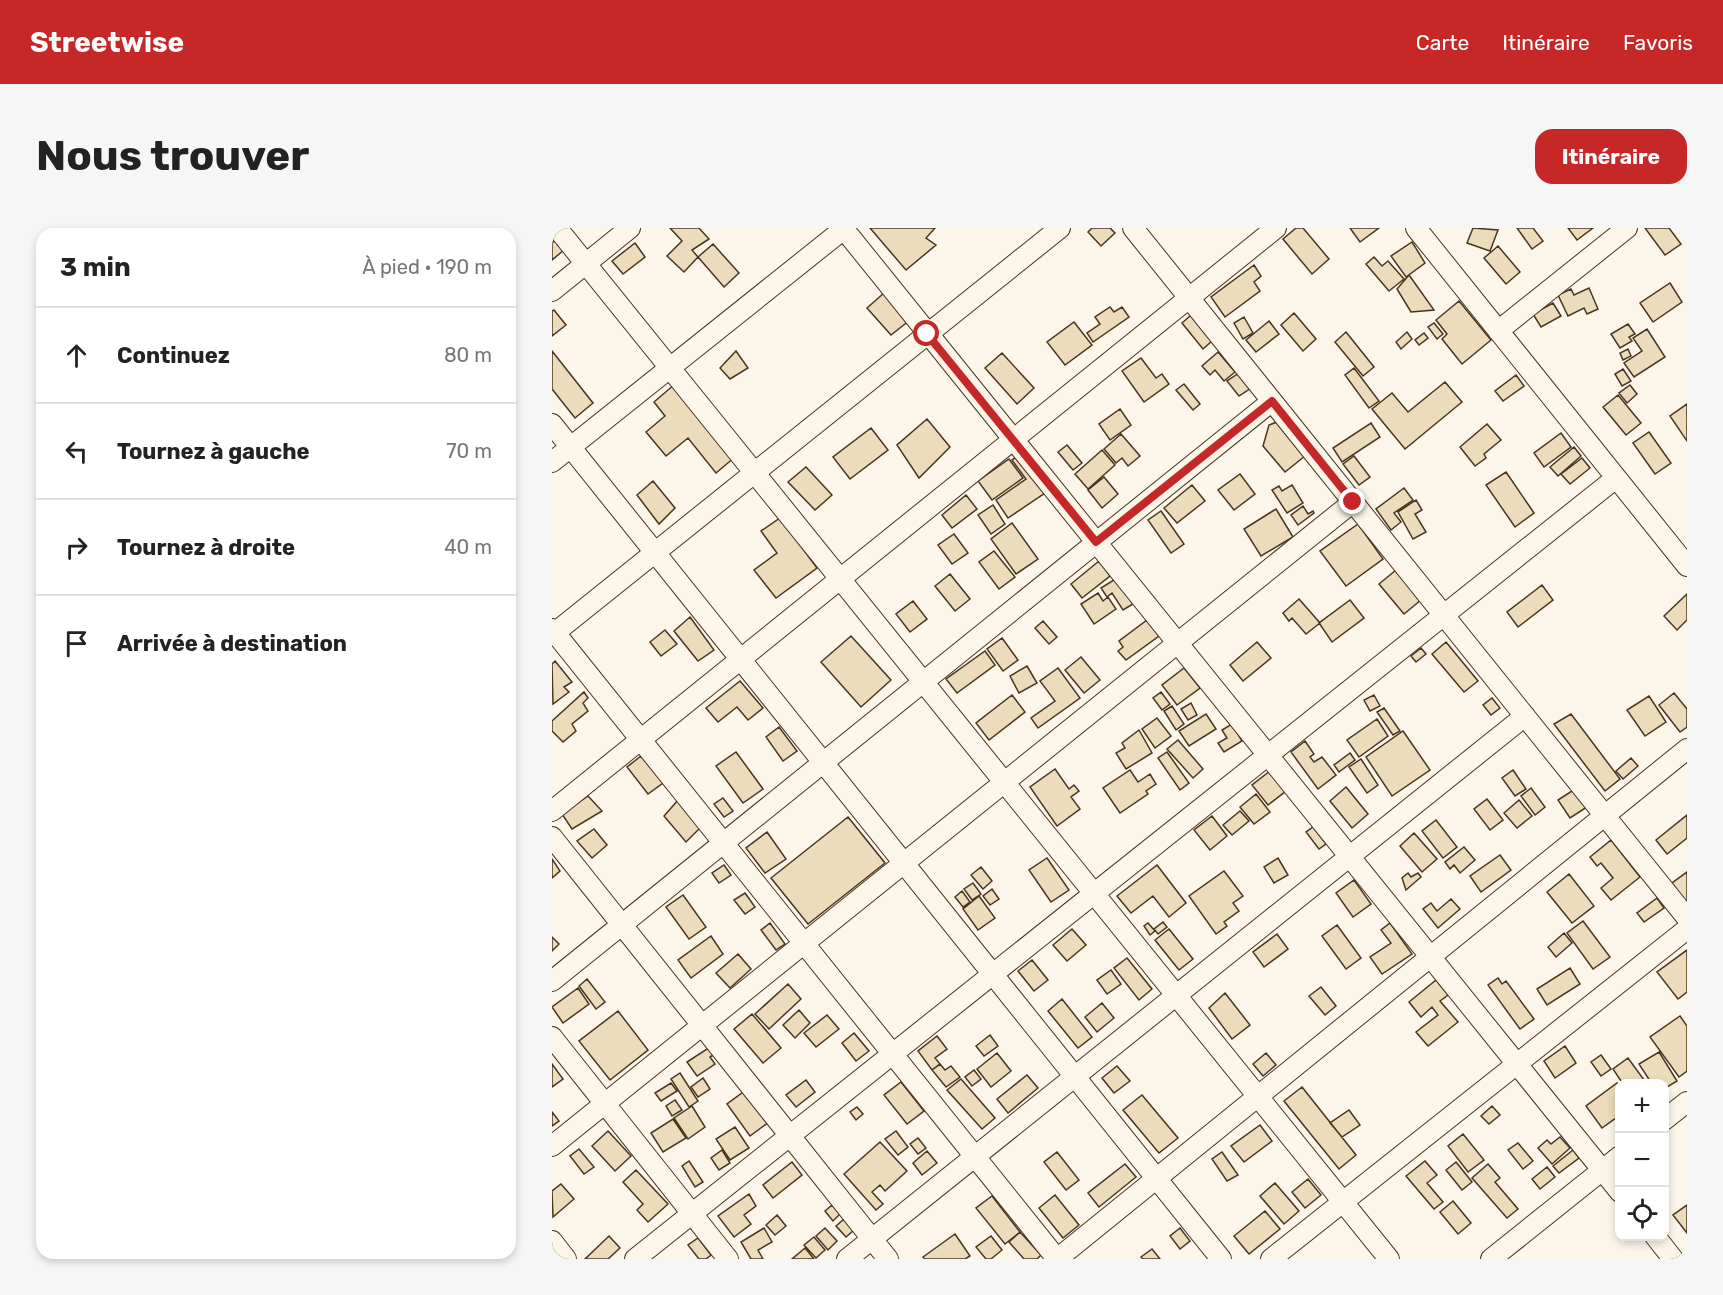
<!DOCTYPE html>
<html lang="fr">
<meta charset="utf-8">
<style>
:root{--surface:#fff;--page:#f6f6f6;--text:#222;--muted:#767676;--line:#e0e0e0;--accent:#c62828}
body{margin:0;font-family:Rubik,sans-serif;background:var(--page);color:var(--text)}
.controls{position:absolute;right:18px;bottom:18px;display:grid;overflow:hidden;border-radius:12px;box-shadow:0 3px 9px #0003}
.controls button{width:54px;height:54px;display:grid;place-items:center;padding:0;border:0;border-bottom:2px solid var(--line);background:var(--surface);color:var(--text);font:30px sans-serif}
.stop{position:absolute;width:18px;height:18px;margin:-14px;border:4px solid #c62828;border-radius:50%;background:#fff}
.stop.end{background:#c62828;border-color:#fff;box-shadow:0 2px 6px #0008}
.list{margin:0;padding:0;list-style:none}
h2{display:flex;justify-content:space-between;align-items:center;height:78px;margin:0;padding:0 24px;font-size:26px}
h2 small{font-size:20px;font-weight:400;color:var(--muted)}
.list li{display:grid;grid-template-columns:39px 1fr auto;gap:18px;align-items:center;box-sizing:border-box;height:96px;padding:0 24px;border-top:2px solid var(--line)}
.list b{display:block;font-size:22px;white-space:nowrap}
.list em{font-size:20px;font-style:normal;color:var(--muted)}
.icon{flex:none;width:33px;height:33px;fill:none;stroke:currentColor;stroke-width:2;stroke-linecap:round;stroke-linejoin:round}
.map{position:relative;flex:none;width:1135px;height:1031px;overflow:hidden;border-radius:18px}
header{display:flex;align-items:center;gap:36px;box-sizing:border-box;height:84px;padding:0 30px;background:var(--accent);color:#fff}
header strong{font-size:28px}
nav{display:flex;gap:33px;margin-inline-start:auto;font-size:21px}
.intro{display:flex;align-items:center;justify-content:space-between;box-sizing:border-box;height:144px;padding:0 36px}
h1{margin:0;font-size:42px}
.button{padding:15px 27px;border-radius:18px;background:var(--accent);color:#fff;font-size:21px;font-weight:700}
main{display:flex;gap:36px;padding:0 36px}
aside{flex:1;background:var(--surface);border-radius:18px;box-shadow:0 3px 9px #0003}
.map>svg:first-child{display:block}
.building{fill:#ecdcbc;stroke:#4a3520;stroke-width:1.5}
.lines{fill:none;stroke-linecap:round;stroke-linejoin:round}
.minor-casing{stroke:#4a3520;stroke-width:22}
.minor{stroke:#fbf6e9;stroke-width:20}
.route{stroke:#c62828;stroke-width:8}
</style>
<header>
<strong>Streetwise</strong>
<nav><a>Carte</a><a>Itinéraire</a><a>Favoris</a></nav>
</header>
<div class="intro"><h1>Nous trouver</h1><a class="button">Itinéraire</a></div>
<main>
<aside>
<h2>3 min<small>À pied · 190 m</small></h2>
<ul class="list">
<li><svg class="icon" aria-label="ahead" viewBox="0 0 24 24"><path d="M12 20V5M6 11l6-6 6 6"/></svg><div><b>Continuez</b></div><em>80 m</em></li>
<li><svg class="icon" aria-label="left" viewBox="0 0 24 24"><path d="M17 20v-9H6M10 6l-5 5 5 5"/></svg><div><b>Tournez à gauche</b></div><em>70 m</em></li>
<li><svg class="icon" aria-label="right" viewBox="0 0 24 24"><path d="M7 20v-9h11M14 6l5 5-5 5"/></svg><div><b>Tournez à droite</b></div><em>40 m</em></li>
<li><svg class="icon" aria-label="arrive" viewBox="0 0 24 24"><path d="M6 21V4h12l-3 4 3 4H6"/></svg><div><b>Arrivée à destination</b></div></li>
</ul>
</aside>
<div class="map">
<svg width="1135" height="1031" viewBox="0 0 1135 1031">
<rect width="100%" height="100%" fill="#fbf6e9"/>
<path class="building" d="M118,0h29l10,11 -17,11 6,7 -14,15 -17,-16 15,-15z
M318,0h65l-9,10 10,7 -30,25z
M540,0h18l5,5 -14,13 -13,-14z
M744,0h7l26,31 -17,15 -29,-35z
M798,0h29l-19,14z
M921,0l25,2 -8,21 -23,-8z
M965,0h16l10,13 -11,8z
M1016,0h25l-16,12z
M1093,0h24l12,16 -16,11z
M4,12l8,10 -12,10v-17z
M860,14l13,21 -19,14 -15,-21z
M83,15l10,14 -22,17 -11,-13z
M161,16l26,29 -15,14 -26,-30z
M946,18l22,26 -14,12 -22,-26z
M822,29l8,9 6,-5 16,18 -15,12 -23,-27z
M702,37l7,11 -7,6 6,9 -35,26 -14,-20z
M857,47l25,35 -23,2 -14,-23z
M1118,55l12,19 -29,20 -13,-19z
M1037,60l9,21 -11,5 -3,-6 -16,8 -10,-21 13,-6 3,6z
M332,65l26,27 -19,15 -24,-27z
M907,73l32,39 -29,24 -20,-25 5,-5 -11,-14z
M1001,75l8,13 -20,11 -8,-13z
M558,79l4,5 8,-5 7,10 -36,25 -6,-9 13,-9 -5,-7z
M2,82l12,15 -14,11v-25z
M742,85l22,26 -13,12 -22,-26z
M639,87l21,26 -9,8 -21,-26z
M692,89l9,16 -10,6 -9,-16z
M717,93l10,13 -23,18 -10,-12z
M522,94l18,23 -27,20 -18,-23z
M882,95l9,11 -6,5 -9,-12z
M1076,96l7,10 -6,3 3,4 -12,7 -9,-14z
M1095,101l18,28 -31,20 -10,-14 18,-12 -9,-13z
M794,104l28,35 -11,9 -28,-34z
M855,104l5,7 -11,10 -5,-7z
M872,105l4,5 -9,7 -4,-5z
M1076,121l3,7 -8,4 -3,-7z
M0,123l41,52 -18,15 -23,-29z
M184,123l12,17 -18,11 -10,-11z
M666,124l17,20 -11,9 -9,-11 -5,5 -8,-9z
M450,125l32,35 -17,16 -32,-36z
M589,130l15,20 6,-4 7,10 -25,18 -22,-31z
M802,140l25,33 -10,7 -24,-33z
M1071,141l8,12 -9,5 -7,-12z
M687,145l12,15 -12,8 -12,-15z
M964,147l8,11 -21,15 -8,-10z
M893,154l17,20 -57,47 -33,-40 20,-16 16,19z
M123,156l60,73 -19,16 -28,-35 -22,18 -20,-24 19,-16 -11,-14z
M632,156l16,20 -7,6 -17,-20z
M1078,157l7,9 -10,9 -8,-10z
M1066,167l23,28 -15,12 -23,-28z
M1135,176v37l-17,-25z
M568,181l11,16 -21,15 -11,-16z
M375,191l23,28 -31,31 -22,-33z
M725,194l28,34 -20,16 -22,-26 6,-21z
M819,195l9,14 -38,25 -9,-14z
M935,196l14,16 -17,14 2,4 -11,8 -15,-19z
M319,200l17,22 -38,29 -17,-22z
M1097,204l22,31 -16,11 -22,-31z
M1009,205l10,14 -27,20 -10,-14z
M569,206l19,22 -12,10 -6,-8 -6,5 -12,-14z
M515,217l15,18 -9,7 -15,-18z
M1022,219l7,9 -23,20 -8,-9z
M550,222l13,15 -27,24 -13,-15z
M469,226l27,37 -40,27 -12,-18 30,-21 -14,-19z
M802,228l16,21 -11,8 -16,-21z
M1030,230l8,10 -20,16 -9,-10z
M457,231l14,19 -31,22 -14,-19z
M254,239l26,28 -17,15 -27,-28z
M954,244l28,41 -19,14 -29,-42z
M688,246l15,20 -21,16 -16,-20z
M552,249l14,17 -16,14 -14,-18z
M101,253l22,27 -16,16 -22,-29z
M640,257l13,16 -28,22 -13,-15z
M740,257l11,18 -16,10 -15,-23 7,-4 3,5z
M852,260l9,12 -19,13 7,9 -10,8 -15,-21z
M414,267l11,14 -25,19 -10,-13z
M864,272l6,10 -7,4 11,18 -13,7 -15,-27z
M441,277l12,19 -14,10 -13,-19z
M751,278l5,8 5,-3 1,2 -16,12 -7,-10z
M724,281l17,28 -32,19 -17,-27z
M609,283l23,33 -13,9 -23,-33z
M228,290l37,50 -41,30 -22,-28 23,-17 -16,-22z
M460,295l26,36 -22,15 -25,-35z
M806,296l25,35 -37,27 -26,-35z
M402,306l14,19 -16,11 -14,-19z
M442,323l21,26 -16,12 -20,-27z
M547,333l11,15 -28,22 -11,-14z
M844,342l25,30 -17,14 -25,-30z
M398,346l20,25 -15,12 -20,-25z
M565,350l16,26 -10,6 -11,-17 -5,4 -6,-9z
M990,357l11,15 -35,27 -11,-15z
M546,365l5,8 5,-4 8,12 -22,15 -13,-20z
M1135,366v26l-10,10 -13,-14z
M747,371l21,24 -14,11 -14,-16 -3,3 -6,-8z
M798,372l14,18 -32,24 -13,-19z
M361,373l14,18 -17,13 -14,-18z
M138,389l24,33 -16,11 -24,-30z
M595,392l12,16 -33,24 -8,-9 5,-4 -4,-6z
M491,393l14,16 -8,7 -14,-16z
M113,402l12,14 -16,12 -11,-14z
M299,408l40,44 -30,27 -40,-45z
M450,410l16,22 -15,11 -16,-22z
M705,414l14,16 -28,23 -13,-16z
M894,414l32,39 -14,11 -32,-38z
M869,420l5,6 -10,8 -5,-6z
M433,423l10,14 -38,28 -11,-14z
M529,429l19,23 -16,13 -19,-23z
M3,433l17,21 -8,5 5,5 -16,12 -1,-40z
M475,438l10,17 -18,10 -9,-17z
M506,440l22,30 -42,30 -7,-10 24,-17 -15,-20z
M632,440l16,20 -23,17 -15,-20z
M188,453l23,27 -15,12 -11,-13 -19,15 -12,-14z
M32,464l4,6 -5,5 5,8 -16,13 4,7 -13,11 -11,-11v-10z
M609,464l9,12 -8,6 -9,-12z
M1122,465l13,16v18l-7,5 -21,-27z
M460,467l13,17 -36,28 -13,-17z
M822,467l6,11 -10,5 -6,-11z
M1097,468l17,26 -21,14 -18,-26z
M940,470l8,10 -9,7 -8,-10z
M639,475l6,12 -9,5 -7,-11z
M620,478l12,18 -8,6 -12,-19z
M832,480l16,23 -7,4 -16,-23z
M654,486l10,15 -27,17 -10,-15z
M1019,486l49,65 -15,12 -51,-67z
M605,490l14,18 -16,12 -13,-19z
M825,491l11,17 -29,21 -12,-17z
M680,496l10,17 -18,11 -6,-9 9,-5 -5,-8z
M227,499l18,24 -14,10 -17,-24z
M587,502l13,23 -26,16 -10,-16 9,-5 -3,-5z
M851,503l27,39 -38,26 -26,-39z
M626,512l25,29 -10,9 -26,-29z
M753,513l9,13 -4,3 4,5 8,-5 14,18 -18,14 -27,-37z
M184,524l27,37 -20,14 -27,-37z
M615,524l22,31 -9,7 -22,-32z
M798,525l5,7 -16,12 -5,-7z
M89,528l22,27 -15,11 -21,-27z
M1079,530l7,8 -15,13 -7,-8z
M809,531l17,26 -11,8 -18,-26z
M503,541l14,20 5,-4 5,6 -8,6 9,12 -23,17 -27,-39z
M578,542l8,12 12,-8 6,10 -10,7 2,3 -28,19 -17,-25z
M961,542l13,19 -11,7 -13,-18z
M718,543l16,20 -18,14 -16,-20z
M794,559l22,27 -16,14 -22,-27z
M979,560l14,19 -10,8 -14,-19z
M1023,561l12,18 -17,11 -12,-18z
M704,566l14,18 -16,12 -14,-17z
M36,568l14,15 -30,18 -10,-15z
M171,570l10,13 -9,6 -10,-13z
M127,571l21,29 -14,14 -22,-26z
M935,571l16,21 -13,10 -16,-21z
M967,572l13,16 -15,12 -13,-15z
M688,583l9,10 -17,14 -9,-10z
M1135,587v23l-20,16 -11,-14z
M660,588l15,20 -17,14 -16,-20z
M296,589l37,46 -77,61 -37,-46z
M884,592l21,27 -14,11 -21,-27z
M761,599l13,17 -7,5 -13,-17z
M42,601l13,16 -15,13 -15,-17z
M215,604l19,27 -21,14 -19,-25z
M862,605l23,26 -15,13 -22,-26z
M1059,612l29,37 -29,23 -10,-12 12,-10 -12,-15 -4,3 -7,-9z
M912,619l11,13 -15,13 -6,-8 -4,4 -5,-7z
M948,627l11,15 -30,22 -11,-16z
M495,630l22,32 -18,12 -22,-32z
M726,630l10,17 -14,8 -10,-16z
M0,631l8,12 -8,7z
M172,637l7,10 -12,8 -7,-10z
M605,637l29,38 -17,14 -16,-21 -22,17 -14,-17z
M429,639l11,14 -9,8 -12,-14z
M672,643l19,25 -10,7 6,8 -15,11 3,4 -11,8 -27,-38z
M1135,644v32l-15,-21z
M856,645l3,4 7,-4 3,4 -15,13 -4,-12z
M1017,646l25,32 -22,17 -25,-31z
M802,652l17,24 -18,13 -17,-24z
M421,655l8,11 -9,6 -8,-11z
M440,661l7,10 -9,6 -7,-9z
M410,663l8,11 -7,5 -8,-10z
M193,665l10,14 -10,7 -11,-14z
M131,667l23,32 -17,12 -23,-32z
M427,668l16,22 -17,12 -15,-21z
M1105,670l7,10 -20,14 -7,-9z
M899,671l9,10 -22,19 -15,-19 8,-6 6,8z
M1031,693l27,36 -17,12 -26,-36z
M611,694l4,5 -9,7 -4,-5z
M218,695l15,21 -9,6 -15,-20z
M596,695l7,8 -5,4 -6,-9z
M838,695l22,31 -30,20 -12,-17 21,-14 -10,-13z
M785,697l24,33 -15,11 -24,-33z
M520,701l14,16 -19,16 -14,-16z
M617,701l24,30 -14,11 -24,-30z
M1012,705l8,10 -16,14 -8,-10z
M725,706l11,15 -24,18 -11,-15z
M159,708l12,18 -32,24 -13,-18z
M0,709l7,7 -7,7z
M1135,722v42l-9,7 -21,-27z
M186,726l13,15 -21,19 -14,-15z
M575,730l25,31 -13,11 -25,-32z
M480,732l16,20 -14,11 -16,-20z
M1018,740l10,16 -33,21 -10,-16z
M559,742l10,14 -14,10 -10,-14z
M946,750l4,6 4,-3 28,38 -14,10 -32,-44z
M35,751l18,23 -9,7 -17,-23z
M884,752l12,15 -8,6 18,21 -30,24 -12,-14 22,-17 -6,-8 -11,10 -12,-15z
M236,756l13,15 -32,30 -14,-15z
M769,759l15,19 -11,9 -16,-19z
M26,760l11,16 -26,19 -11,-16z
M673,765l25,32 -18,14 -23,-31z
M510,771l30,38 -14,11 -30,-37z
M550,775l12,15 -17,14 -12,-15z
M247,782l11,13 -15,15 -12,-13z
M66,783l30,39 -38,30 -31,-39z
M200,786l29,34 -18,15 -29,-34z
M275,787l12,14 -23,18 -12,-14z
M1128,788l7,10v45l-8,6 -29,-40z
M302,805l15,18 -13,10 -14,-18z
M438,807l8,11 -14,10 -8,-10z
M385,808l10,13 -12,9 5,6 -8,6 -14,-19z
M1013,818l11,17 -21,15 -11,-17z
M158,819l5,7 -5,3 5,7 -18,12 -10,-14z
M1107,824l18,29 -13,8v-5h-12l-13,-20z
M445,825l14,18 -20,16 -14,-18z
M714,825l10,12 -13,11 -10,-12z
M1049,827l10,14 -10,7 -10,-14z
M1076,830l19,26h-24l-10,-15z
M0,836l11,15 -11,8z
M388,836l5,6 6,-4 9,11 -14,10 -14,-17z
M565,838l13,15 -16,12 -12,-15z
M422,842l7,9 -9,7 -7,-9z
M128,845l18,28 -9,6 -18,-28z
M475,847l11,13 -30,25 -11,-14z
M151,850l7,11 -12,8 -7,-10z
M409,851l34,39 -13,11 -35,-39z
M254,852l9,12 -19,15 -10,-12z
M349,854l23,29 -17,13 -23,-29z
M119,855l6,8 -16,10 -6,-8z
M1065,855l3,3v29l-18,13 -16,-22z
M750,859l54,68 -17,14 -55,-68z
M194,862l23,32 -19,14 -23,-32z
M590,867l36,43 -19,15 -36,-43z
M123,872l7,10 -10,6 -6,-10z
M140,878l13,21 -17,12 -14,-21z
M940,878l8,9 -11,9 -8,-8z
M305,879l6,7 -7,6 -6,-8z
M797,882l11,15 -18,12 -12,-14z
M0,884l7,9 -7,5z
M121,891l13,19 -23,14 -12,-19z
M708,897l12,16 -28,21 -13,-16z
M183,899l14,21 -19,12 -14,-21z
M56,903l23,25 -16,15 -23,-25z
M344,903l12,16 -10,8 -13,-16z
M911,906l21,26 -16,12 -20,-26z
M1008,909l10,11 -18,16 -14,-16 9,-8 4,4z
M366,910l8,10 -8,6 -8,-10z
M328,914l27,29 -22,20 -5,-6 -8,7 11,12 -7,6 -32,-36z
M966,915l15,18 -10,8 -15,-19z
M27,921l15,18 -10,7 -14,-18z
M170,922l8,13 -11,7 -8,-12z
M1021,922l6,8 -20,15 -6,-7z
M375,923l10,12 -15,12 -9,-12z
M505,924l22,28 -13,10 -22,-28z
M670,924l16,23 -11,6 -15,-22z
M137,933l14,21 -8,5 -13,-21z
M873,933l12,14 -10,8 16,19 -9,7 -28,-33z
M240,934l10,13 -29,23 -10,-13z
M904,934l16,20 -10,8 -16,-20z
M573,936l11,13 -37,30 -11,-14z
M936,936l12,14 -5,4 23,27 -11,9 -35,-40z
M995,939l8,10 -15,12 -8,-10z
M84,942l32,34 -20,18 -11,-12 6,-6 -20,-22z
M756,951l13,16 -16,13 -13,-16z
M723,955l24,28 -15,13 -24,-28z
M9,956l13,15 -21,18 -1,-26z
M197,966l7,12 -12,9 7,9 -17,13 -16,-21z
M503,967l24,30 -16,13 -24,-30z
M440,968l28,36 -15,12 -29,-36z
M901,973l18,22 -13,11 -18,-22z
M280,977l8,9 -7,7 -8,-10z
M1135,977v28l-14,-18z
M713,983l15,18 -31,25 -15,-18z
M225,987l9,11 -11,9 -9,-10z
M292,991l10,11 -8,7 -10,-11z
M212,1000l8,14 -14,8 5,9h-12l-10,-17z
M273,1000l12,13 -9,9 -12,-14z
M628,1000l10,13 -10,8 -10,-13z
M468,1004l21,23 -4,4h-13l-15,-17z
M403,1006l15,22 -5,3h-40l-2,-2z
M57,1008l11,12 -12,11h-23z
M439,1008l11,14 -11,9h-5l-10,-12z
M262,1009l11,13 -9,8 -12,-13z
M146,1010l13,17 -5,4h-7l-11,-14z
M253,1020l9,11h-22z
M600,1021l8,10h-17l-2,-2z"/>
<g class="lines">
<g class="minor-casing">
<path id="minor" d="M5,0l832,1031
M291,0l777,964
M581,0l554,690
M864,0l271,338
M0,63l78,-63
M946,103l129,-103
M0,196l669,835
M0,234l293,-234
M0,401l505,630
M0,407l508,-407
M0,583l724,-583
M0,609l336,422
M0,753l720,-580
M0,809l176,222
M1112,892l23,-18
M0,918l801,-644
M1103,1008l18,23
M0,1013l14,18
M83,1031l981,-781
M295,1031l678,-543
M505,1031l630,-510
M719,1031l416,-330
M939,1031l129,-103"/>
</g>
<use href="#minor" class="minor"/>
</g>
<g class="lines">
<path class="route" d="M375,106l169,208 176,-141 81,101"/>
</g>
</svg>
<div class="controls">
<button>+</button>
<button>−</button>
<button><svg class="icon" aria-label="locate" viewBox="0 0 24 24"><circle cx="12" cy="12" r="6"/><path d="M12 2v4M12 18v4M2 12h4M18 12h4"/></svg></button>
</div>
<div class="stop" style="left:375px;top:106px"></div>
<div class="stop end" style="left:801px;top:274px"></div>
</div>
</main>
